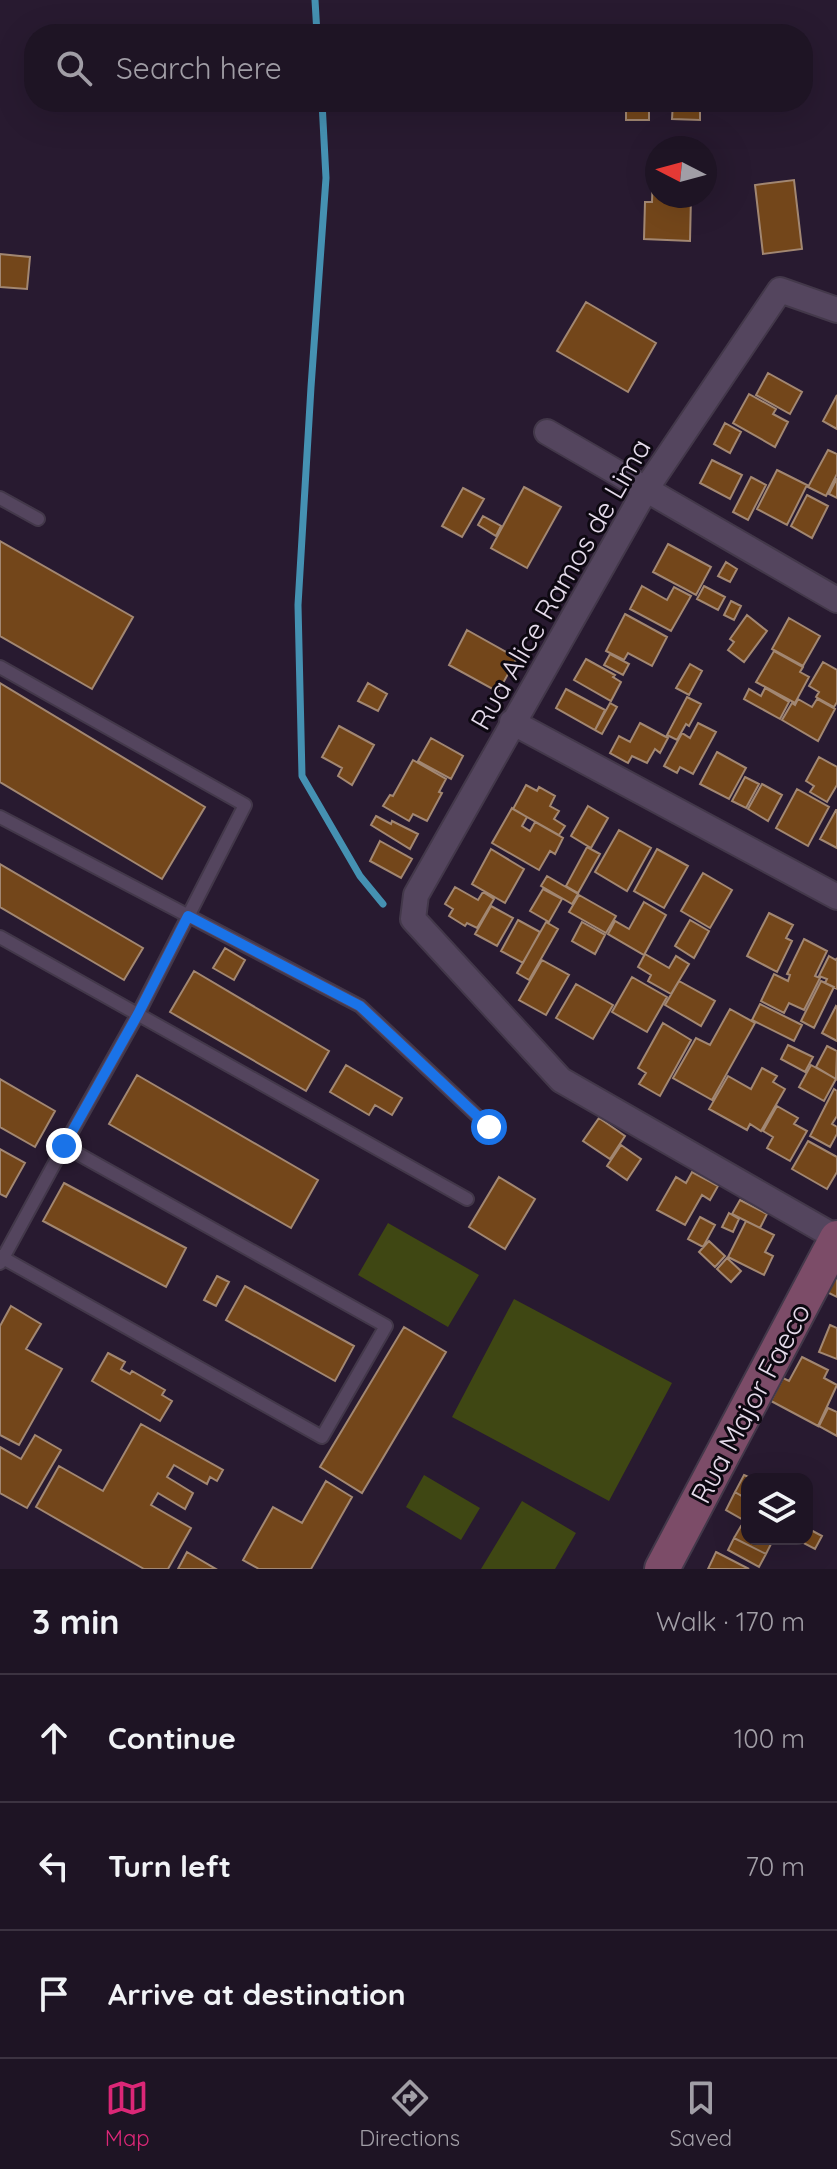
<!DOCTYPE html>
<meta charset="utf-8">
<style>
:root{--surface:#1e1424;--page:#2b2131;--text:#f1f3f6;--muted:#a19ea6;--line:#3c3341;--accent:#db2777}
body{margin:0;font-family:Quicksand,sans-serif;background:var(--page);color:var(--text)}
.controls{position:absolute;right:24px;bottom:24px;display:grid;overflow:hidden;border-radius:16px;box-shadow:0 8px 32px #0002}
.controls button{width:72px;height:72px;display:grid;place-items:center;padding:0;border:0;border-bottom:2px solid var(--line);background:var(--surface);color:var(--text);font:40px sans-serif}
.compass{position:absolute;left:645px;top:136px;width:72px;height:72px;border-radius:50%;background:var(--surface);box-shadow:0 8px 32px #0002;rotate:276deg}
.stop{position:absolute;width:24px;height:24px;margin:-18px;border:6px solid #1a73e8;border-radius:50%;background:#fff}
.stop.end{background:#1a73e8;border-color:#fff;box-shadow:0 2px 8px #0008}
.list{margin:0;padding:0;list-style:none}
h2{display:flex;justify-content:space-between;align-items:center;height:104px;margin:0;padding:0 32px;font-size:34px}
h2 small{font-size:26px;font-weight:400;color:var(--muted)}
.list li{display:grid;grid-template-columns:52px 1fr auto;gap:24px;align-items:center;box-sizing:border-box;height:128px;padding:0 32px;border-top:2px solid var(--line)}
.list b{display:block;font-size:30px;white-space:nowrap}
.list em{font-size:26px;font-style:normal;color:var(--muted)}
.icon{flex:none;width:44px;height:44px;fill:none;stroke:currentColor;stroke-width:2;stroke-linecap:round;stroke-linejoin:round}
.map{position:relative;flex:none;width:837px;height:1569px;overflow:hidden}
.search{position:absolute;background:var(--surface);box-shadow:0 8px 32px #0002;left:24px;right:24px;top:24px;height:88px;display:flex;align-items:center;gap:20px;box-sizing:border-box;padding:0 28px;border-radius:32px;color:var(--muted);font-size:30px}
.sheet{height:488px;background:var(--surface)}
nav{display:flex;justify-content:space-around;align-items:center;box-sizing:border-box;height:112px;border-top:2px solid var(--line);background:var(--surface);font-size:22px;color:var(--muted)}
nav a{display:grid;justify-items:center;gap:4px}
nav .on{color:var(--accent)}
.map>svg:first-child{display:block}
.green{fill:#3f4713}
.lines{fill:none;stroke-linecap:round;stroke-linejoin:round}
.stream{stroke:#4591b2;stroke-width:7}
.building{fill:#73461a;stroke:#a28772;stroke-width:2}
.lane-casing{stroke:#43384a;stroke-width:16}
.street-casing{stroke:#43384a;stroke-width:28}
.secondary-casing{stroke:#43384a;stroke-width:38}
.lane{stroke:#54455e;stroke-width:12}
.street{stroke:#54455e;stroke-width:24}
.secondary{stroke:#7c4c68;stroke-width:34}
.route{stroke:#1a73e8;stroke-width:10}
.labels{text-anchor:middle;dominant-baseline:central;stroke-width:6;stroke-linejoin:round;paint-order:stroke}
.street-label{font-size:28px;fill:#e5dbeb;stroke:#0d0811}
</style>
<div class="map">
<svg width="837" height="1569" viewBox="0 0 837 1569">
<rect width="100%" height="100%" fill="#281a30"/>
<path class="green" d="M388,1223l91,52 -31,52 -90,-52z
M514,1299l158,84 -63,118 -157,-84z
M424,1475l56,33 -19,32 -55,-33z
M522,1501l54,32 -21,36h-74z"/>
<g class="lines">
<path class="stream" d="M315,0l2,34
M322,102l4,76 -15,209 -13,218 4,171 58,100 23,28"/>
</g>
<path class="building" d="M556,102h47v7l-47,-1z
M626,102h23v18h-23z
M673,102h27v18l-28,-1z
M653,175h4v21h34l-1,45 -46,-2 1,-37h7z
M794,180l8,69 -39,5 -8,-69z
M0,254l30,3 -3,32 -27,-2z
M586,302l70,41 -28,49 -71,-41z
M768,373l34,19 -12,22 -34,-19z
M749,394l27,15 -3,5 15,8 -13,25 -42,-24z
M837,395v34l-14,-8z
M725,423l16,9 -11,21 -16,-9z
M828,450l9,4v20l-11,22 -18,-9z
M712,460l30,15 -12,24 -30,-16z
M777,470l30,15 -20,40 -30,-16z
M751,477l15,8 -18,35 -15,-8z
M837,478v20l-8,-4z
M524,487l37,20 -34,61 -36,-20z
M463,488l21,11 -22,38 -20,-11z
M807,495l21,11 -16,32 -21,-12z
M483,516l18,10 -5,10 -18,-11z
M0,541l133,76 -41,72 -92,-53z
M668,544l43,23 -15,28 -43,-23z
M726,562l11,7 -7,13 -12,-6z
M642,586l25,14 7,-13 17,9 -20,35 -41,-22z
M704,586l21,11 -7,13 -21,-11z
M731,601l10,5 -7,14 -10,-5z
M625,614l42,23 -15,29 -24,-13 -4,7 -18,-9z
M747,615l20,16 -23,31 -16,-12 6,-8 -4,-3z
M789,618l31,18 -17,30 -31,-17z
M467,630l50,28 -19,34 -49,-27z
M774,651l29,16 -3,5 9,5 -14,26 -39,-21z
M610,654l19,10 -6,11 -19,-10z
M586,659l29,16 -2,2 8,5 -10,19 -37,-21z
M823,662l14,8v32l-3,5 -18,-10 3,-5 -10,-6z
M690,664l12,7 -13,24 -13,-7z
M0,683l205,124 -43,72 -162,-97z
M368,683l19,11 -9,17 -20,-10z
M765,688l24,14 -9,17 -36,-20 5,-10 12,7z
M566,689l39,21 -10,20 -39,-22z
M687,697l14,7 -12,22 -3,-2 -9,16 -10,-5z
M798,699l14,8 5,-8 18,10 -17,32 -36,-21 10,-17 3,2z
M610,703l7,4 -15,27 -7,-4z
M640,723l28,15 -8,15 -5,-4 -8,14 -15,-7 -4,7 -18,-10 9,-17 11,6z
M698,723l18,9 -23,42 -13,-7 -3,6 -13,-7 18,-33 8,5z
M339,726l35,19 -22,40 -14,-9 4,-8 -20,-11z
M431,738l32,18 -12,23 -33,-18z
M717,752l29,16 -17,31 -29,-15z
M819,757l18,10v18l-10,17 -17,-10 4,-6 -8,-5z
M413,760l33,19 -7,13 3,1 -15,28 -14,-7 -4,7 -26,-15 7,-11 3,1z
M745,777l14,7 -13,24 -14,-7z
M762,784l20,11 -14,26 -20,-12z
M526,785l11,6 2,-4 16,9 -5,10 9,5 -5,8 11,7 -6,9 -46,-26z
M797,789l32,18 -21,39 -32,-18z
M588,806l20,12 -17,30 -20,-12z
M512,808l15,9 -5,9 8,5 5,-9 28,16 -8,16 -5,-3 -11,19 -47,-27z
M836,810h1v38l-17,-9z
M376,816l15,8 1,-3 26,13 -8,15 -39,-24z
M619,830l32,18 -24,43 -32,-19z
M380,841l32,18 -11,19 -31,-17z
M587,847l13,7 -22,39 -12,-7z
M491,849l33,20 -19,34 -33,-19z
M657,849l31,17 -24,42 -30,-17z
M0,864l143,84 -19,32 -124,-73z
M703,873l29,17 -22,38 -29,-17z
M547,876l31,18 -6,10 -31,-18z
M455,887l23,13 5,-8 11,7 -17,29 -10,-5 -2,3 -16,-10 4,-7 -8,-5z
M543,889l19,10 -13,23 -19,-11z
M579,895l37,21 -10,17 -37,-21z
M644,902l22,13 -22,40 -36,-21 7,-13 14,8z
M491,906l22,12 -16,28 -22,-12z
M769,913l24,12 -7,13 6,3 -15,31 -30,-16z
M518,920l22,12 -17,31 -22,-12z
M690,920l19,11 -15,27 -19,-12z
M546,922l12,7 -29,51 -12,-7z
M582,922l23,13 -10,19 -23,-13z
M804,939l23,12 -12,25 5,2 -16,32 -15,-7 -5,10 -23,-12 13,-27 14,7 2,-6 -3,-1z
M225,948l20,12 -11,20 -21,-12z
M645,954l24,14 7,-12 13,8 -18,30 -23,-13 3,-6 -13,-8z
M829,956l7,4 1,-2v31l-12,-6 2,-4 -8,-3z
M542,960l27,15 -23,40 -27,-15z
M194,971l135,80 -23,40 -136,-79z
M632,977l35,20 -20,35 -35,-20z
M679,981l36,20 -14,25 -36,-21z
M821,981l13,6 -20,41 -13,-7z
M576,984l37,21 -20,34 -37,-21z
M760,1004l42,21 -8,16 -42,-21z
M836,1006l1,1v34l-15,-8z
M730,1009l25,14 -43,77 -39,-22 23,-40 14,7z
M663,1023l28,17 -31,56 -21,-12 7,-11 -8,-5z
M788,1045l25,12 -8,15 -24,-13z
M827,1046l10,5 -1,28 -20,-12z
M346,1065l56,33 -10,17 -17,-10 -6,10 -39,-23z
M811,1065l25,14 -12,22 -25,-14z
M762,1068l15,8 -4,6 12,7 -24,42 -11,-7 -3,6 -38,-21 19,-33 23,13z
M137,1075l181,105 -27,48 -182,-104z
M0,1079l55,32 -20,36 -35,-20z
M834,1089l3,2v25l-5,8 5,3v7l-7,13 -20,-11z
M777,1106l21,12 -4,6 13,7 -17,30 -23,-13 6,-11 -10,-6z
M599,1118l26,18 -15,23 -27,-18z
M808,1141l29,16v15l-10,17 -35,-20z
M621,1145l20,14 -14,21 -20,-14z
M0,1149l25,14 -19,34 -6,-3z
M692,1172l26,14 -8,14 -8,-5 -17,30 -28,-15 19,-33 10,6z
M499,1177l36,22 -30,50 -36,-22z
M64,1183l122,65 -20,39 -123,-66z
M740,1200l27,14 -7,14 -28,-14z
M729,1213l10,6 -6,13 -11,-5z
M700,1217l15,8 -12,22 -15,-8z
M746,1221l28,14 -9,17 8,4 -9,19 -36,-18z
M709,1241l16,15 -10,11 -16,-15z
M727,1258l14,13 -10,11 -14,-13z
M837,1273v24l-10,-5z
M217,1276l12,6 -13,24 -12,-6z
M245,1286l109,60 -19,35 -109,-61z
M11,1306l30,18 -15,25 36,20 -43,76 -19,-10v-109z
M830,1325l7,3v31l-18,-7z
M404,1327l42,25 -84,141 -42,-26z
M108,1353l17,9 -4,7 9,5 2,-3 33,19 -3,5 10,6 -12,20 -68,-40z
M802,1357l26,13 -4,8 13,7 -19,41 -47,-25 12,-23 6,3z
M828,1408l9,4v24l-18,-10z
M141,1424l82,46 -6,11 -7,-4 -3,7 -33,-19 -7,12 26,16 -8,16 -27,-16 -7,12 40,23 -23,41h-24l-108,-62 23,-41 44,25z
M35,1435l26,15 -34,58 -27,-15v-46l21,12z
M744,1475l9,4h-6v20l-12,-7z
M326,1481l26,16 -41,72h-52l-16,-9 30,-53 29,16z
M735,1492l12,7v23l-21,-12z
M741,1526l6,3v10h18l7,3 -6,12 -32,-16z
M807,1528l15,8 -7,13 -19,-10h11z
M734,1538l32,16 -7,13 -31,-17z
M187,1552l29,17h-38z
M716,1552l33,17h-41z"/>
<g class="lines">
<g class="lane-casing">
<path id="lane" d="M0,498l38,21
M0,667l245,138 -107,209 -74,132
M0,817l360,189 129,121
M0,937l467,262
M0,1256l3,2 319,179 64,-111 -322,-180 -61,112 -3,5"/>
</g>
<g class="street-casing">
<path id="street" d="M837,310l-57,-20 -134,199 -230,406 -3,24 148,161 276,158
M547,432l290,168
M512,722l325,175"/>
</g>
<g class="secondary-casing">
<path id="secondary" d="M662,1569l175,-331"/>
</g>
<use href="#lane" class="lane"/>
<use href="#street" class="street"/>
<use href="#secondary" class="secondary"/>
</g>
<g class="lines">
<path class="route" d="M64,1146l74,-132 50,-98 172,90 129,121"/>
</g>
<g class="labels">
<g class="street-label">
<text transform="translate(560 584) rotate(-60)">Rua Alice Ramos de Lima</text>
<text transform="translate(750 1403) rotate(-62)">Rua Major Faeco</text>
</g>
</g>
</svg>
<div class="controls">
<button><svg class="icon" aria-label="layers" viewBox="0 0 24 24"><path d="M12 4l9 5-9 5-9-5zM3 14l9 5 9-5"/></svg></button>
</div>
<svg class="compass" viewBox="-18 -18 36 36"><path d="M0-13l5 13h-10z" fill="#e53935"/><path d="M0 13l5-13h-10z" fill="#a19ea6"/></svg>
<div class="stop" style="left:489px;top:1127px"></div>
<div class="stop end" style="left:64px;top:1146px"></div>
<div class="search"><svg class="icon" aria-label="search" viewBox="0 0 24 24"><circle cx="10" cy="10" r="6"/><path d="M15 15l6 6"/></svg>Search here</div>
</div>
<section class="sheet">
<h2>3 min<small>Walk · 170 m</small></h2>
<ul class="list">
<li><svg class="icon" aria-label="ahead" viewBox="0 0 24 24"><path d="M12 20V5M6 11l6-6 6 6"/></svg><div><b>Continue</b></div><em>100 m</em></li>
<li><svg class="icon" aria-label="left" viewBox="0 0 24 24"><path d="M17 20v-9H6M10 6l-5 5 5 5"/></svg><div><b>Turn left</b></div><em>70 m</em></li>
<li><svg class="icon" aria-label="arrive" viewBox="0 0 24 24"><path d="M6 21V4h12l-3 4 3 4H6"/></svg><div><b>Arrive at destination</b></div></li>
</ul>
</section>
<nav>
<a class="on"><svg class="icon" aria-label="map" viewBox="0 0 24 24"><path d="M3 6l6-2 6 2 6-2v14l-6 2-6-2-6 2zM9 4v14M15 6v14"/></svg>Map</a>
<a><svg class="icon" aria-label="directions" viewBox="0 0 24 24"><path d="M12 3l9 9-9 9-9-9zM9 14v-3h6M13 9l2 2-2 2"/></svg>Directions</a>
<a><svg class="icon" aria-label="saved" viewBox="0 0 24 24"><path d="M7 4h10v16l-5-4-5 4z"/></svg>Saved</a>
</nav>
